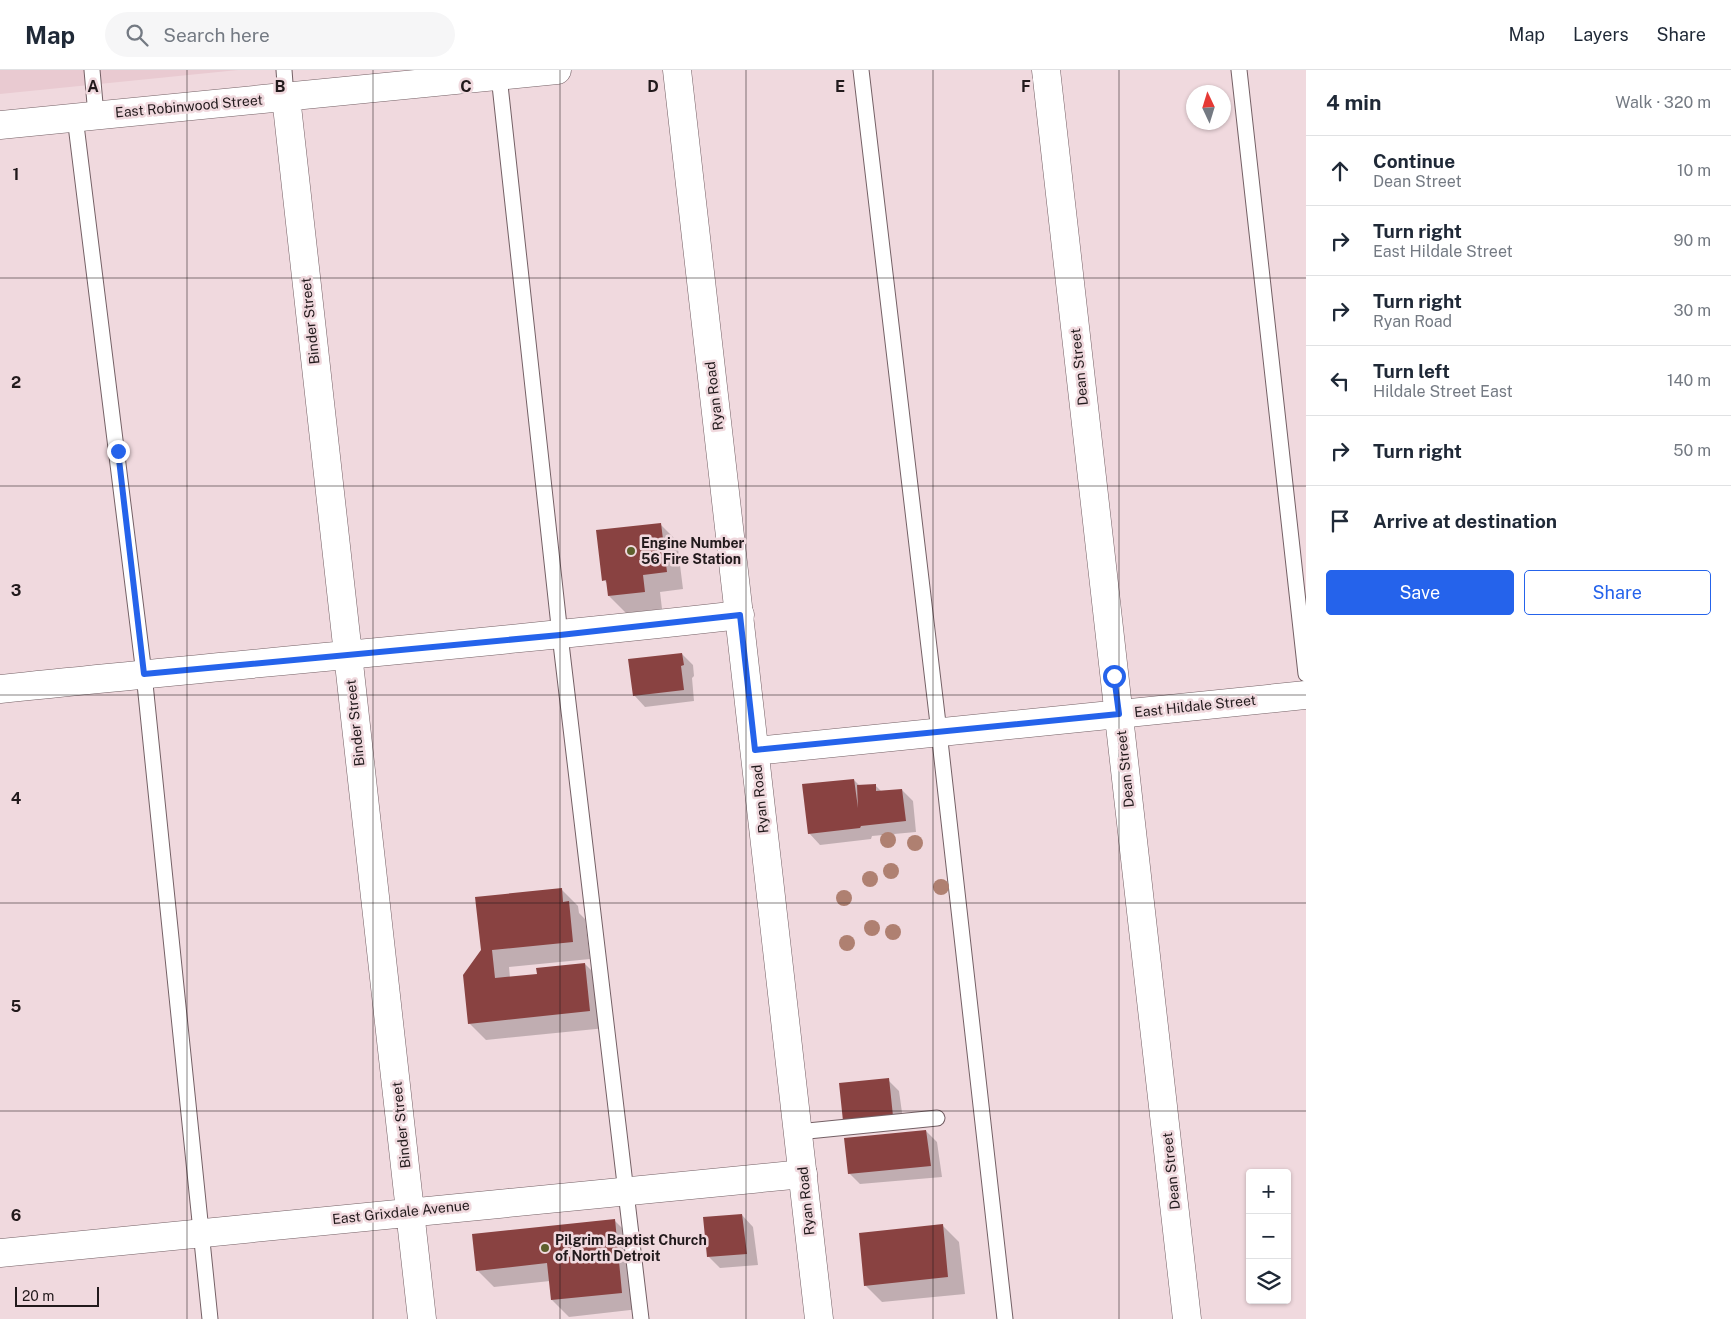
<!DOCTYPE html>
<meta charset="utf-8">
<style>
:root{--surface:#fff;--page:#f6f6f7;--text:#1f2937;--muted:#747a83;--line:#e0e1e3;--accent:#2563eb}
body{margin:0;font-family:"Public Sans",sans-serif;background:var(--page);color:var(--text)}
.controls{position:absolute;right:15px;bottom:15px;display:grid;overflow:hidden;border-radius:5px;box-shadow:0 1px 4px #0004}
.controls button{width:45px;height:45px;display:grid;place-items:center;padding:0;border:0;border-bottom:1px solid var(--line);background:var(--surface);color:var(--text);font:25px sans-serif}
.compass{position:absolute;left:1186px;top:15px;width:45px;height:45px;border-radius:50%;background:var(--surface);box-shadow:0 1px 4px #0004;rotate:356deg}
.scale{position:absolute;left:15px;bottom:12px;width:84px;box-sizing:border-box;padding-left:5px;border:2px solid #221a1c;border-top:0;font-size:14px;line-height:18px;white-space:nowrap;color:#221a1c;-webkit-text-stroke:4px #f0d9de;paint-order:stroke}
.stop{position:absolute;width:15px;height:15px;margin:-11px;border:4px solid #2563eb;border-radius:50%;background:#fff}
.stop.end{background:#2563eb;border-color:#fff;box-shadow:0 1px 5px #0008}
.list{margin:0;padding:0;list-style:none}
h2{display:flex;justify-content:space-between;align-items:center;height:65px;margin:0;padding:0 20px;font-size:21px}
h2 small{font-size:16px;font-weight:400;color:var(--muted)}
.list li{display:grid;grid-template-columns:32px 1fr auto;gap:15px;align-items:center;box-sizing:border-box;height:70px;padding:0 20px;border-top:1px solid var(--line)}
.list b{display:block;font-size:19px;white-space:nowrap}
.list p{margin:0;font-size:16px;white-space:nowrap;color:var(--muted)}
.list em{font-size:16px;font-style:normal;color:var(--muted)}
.actions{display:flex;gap:10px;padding:15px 20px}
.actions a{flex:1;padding:11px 0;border:1px solid var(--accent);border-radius:5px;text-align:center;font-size:18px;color:var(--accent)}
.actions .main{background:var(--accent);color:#fff}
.icon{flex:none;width:28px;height:28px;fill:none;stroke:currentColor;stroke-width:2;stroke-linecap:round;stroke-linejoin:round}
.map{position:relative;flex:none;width:1306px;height:1249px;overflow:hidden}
header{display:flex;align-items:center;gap:30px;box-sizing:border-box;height:70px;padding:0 25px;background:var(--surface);border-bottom:1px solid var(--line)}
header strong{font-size:24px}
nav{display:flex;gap:28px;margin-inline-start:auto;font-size:18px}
.search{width:350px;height:45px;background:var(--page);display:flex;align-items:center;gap:12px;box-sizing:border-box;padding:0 18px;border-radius:28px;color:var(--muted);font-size:19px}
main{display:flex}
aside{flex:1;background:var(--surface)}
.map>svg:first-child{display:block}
.built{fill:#e9cad1}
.shadow{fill:#0003}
.building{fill:#894241}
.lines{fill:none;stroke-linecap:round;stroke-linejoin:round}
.lane-casing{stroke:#746065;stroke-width:17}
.street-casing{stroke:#746065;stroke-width:29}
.secondary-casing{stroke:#746065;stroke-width:29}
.lane{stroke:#fff;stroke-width:15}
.street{stroke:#fff;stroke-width:28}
.secondary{stroke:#fff;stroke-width:28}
.tree{fill:#af8071}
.route{stroke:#2563eb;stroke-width:6}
.grid{fill:none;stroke:#221a1c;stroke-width:1;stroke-opacity:0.55}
.poi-dot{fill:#5d5f2c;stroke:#f0d9de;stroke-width:2}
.labels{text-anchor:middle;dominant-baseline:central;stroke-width:5;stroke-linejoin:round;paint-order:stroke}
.street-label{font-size:14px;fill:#221a1c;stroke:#f0d9de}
.poi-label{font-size:14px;font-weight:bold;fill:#221a1c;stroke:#f0d9de;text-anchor:start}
.grid-label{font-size:16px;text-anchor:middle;font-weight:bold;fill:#221a1c;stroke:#f0d9de;stroke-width:5;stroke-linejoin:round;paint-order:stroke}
</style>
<header>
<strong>Map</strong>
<div class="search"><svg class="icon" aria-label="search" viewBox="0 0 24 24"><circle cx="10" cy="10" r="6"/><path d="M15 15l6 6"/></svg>Search here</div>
<nav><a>Map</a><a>Layers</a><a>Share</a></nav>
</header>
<main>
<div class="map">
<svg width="1306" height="1249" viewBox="0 0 1306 1249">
<rect width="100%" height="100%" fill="#f0d9de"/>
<path class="built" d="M0,0h238l-238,24z"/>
<path class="shadow" d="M660,454l17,17 6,48 -23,3 2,17 -36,4 -17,-17 -1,-12 -4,-4z
M682,584l11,11 1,11 -2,2 2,23 -49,6 -11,-12z
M854,710l6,6 15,-1 7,7 20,-2 11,11 3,31 -44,4 -1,3 -51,6 -11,-12z
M561,819l17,17 1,7 6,6 5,40 -81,8 1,11 28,-3 47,-11 17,17 4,47 -120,12 -17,-17 13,-73z
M888,1010l11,11 5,36 -49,4z
M926,1061l11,11 5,35 -82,7 -11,-11z
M742,1145l11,12 5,38 -38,3 -12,-12z
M614,1150l17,17 8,72 -70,8 -17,-17 -2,-19 -56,6 -17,-17z
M942,1155l17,17 6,52 -83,8 -17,-17z"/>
<path class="building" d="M661,453l6,49 -24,3 2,17 -37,4 -2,-16 -4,1 -6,-51z
M682,583l2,12 -3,1 3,24 -51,6 -5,-37z
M854,709l4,29 -1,-23 19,-1v7l26,-2 4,32 -45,5 -1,2 -52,6 -6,-50z
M562,818l1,14 6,-1 4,41 -81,8 3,28 42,-4 -1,-6 49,-5 5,48 -122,13 -5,-49 18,-25 -6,-53z
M889,1008l4,38 -50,5 -4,-38z
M926,1060l5,36 -83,8 -4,-36z
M742,1144l5,40 -40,3 -4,-40z
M615,1149l7,74 -71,7 -4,-37 -71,8 -4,-37z
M943,1154l5,53 -84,9 -5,-53z"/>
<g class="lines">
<g class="lane-casing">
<path id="lane" d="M92,0l4,45
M284,0l2,27
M861,0l78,662 66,587
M1239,0l67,604
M499,6l61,559 81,684
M75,47l69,557 66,645
M798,1062l139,-14"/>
</g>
<g class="street-casing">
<path id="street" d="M1046,0l141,1249
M286,27l136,1222
M0,55l557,-55
M0,619c246,-26 493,-46 740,-74
M755,681l551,-56
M0,1183l803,-79"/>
</g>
<g class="secondary-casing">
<path id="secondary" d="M677,0l142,1249"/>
</g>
<use href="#lane" class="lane"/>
<use href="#street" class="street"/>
<use href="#secondary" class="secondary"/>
</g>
<g class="tree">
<circle cx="888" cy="770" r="8"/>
<circle cx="915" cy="773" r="8"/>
<circle cx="891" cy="801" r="8"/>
<circle cx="870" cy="809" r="8"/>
<circle cx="941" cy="817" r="8"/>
<circle cx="844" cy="828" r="8"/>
<circle cx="872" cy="858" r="8"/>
<circle cx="893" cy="862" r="8"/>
<circle cx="847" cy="873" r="8"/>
</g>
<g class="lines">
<path class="route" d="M118,381l26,223 416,-39 180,-20 15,135 364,-36 -5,-38"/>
</g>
<path class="grid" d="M187,0v1249M373,0v1249M560,0v1249M746,0v1249M933,0v1249M1119,0v1249M0,208h1306M0,416h1306M0,625h1306M0,833h1306M0,1041h1306"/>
<g class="poi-dot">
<circle cx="631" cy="481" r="5"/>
<circle cx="545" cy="1178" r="5"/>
</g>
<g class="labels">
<g class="street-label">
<text transform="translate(189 36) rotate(-5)">East Robinwood Street</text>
<text transform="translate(310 251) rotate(-96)">Binder Street</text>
<text transform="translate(1079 297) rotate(-96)">Dean Street</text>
<text transform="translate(714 326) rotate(-97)">Ryan Road</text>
<text transform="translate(1195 636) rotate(-6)">East Hildale Street</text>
<text transform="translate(355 653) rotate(-96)">Binder Street</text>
<text transform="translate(1125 699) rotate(-96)">Dean Street</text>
<text transform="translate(760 729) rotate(-96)">Ryan Road</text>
<text transform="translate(401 1055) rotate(-96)">Binder Street</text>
<text transform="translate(1171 1101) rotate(-96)">Dean Street</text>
<text transform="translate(806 1131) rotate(-96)">Ryan Road</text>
<text transform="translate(401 1142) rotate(-6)">East Grixdale Avenue</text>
</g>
<g class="poi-label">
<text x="641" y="473">Engine Number<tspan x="641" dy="16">56 Fire Station</tspan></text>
<text x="555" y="1170">Pilgrim Baptist Church<tspan x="555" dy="16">of North Detroit</tspan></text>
</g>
</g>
<g class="grid-label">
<text x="93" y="22">A</text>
<text x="280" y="22">B</text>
<text x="466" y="22">C</text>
<text x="653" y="22">D</text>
<text x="840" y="22">E</text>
<text x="1026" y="22">F</text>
<text x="16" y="110">1</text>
<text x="16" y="318">2</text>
<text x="16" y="526">3</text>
<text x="16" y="734">4</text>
<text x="16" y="942">5</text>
<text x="16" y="1151">6</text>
</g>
</svg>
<div class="controls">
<button>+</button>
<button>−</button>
<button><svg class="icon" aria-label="layers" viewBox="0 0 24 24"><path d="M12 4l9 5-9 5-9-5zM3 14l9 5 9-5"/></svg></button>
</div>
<svg class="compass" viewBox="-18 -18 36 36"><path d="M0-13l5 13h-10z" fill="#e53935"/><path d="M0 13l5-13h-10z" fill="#747a83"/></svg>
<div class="scale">20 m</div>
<div class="stop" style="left:1114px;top:606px"></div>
<div class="stop end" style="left:118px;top:381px"></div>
</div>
<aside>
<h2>4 min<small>Walk · 320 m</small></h2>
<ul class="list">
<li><svg class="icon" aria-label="ahead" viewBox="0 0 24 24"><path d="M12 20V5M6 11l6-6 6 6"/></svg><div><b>Continue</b><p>Dean Street</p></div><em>10 m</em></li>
<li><svg class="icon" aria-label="right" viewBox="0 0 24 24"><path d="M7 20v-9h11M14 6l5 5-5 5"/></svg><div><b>Turn right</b><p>East Hildale Street</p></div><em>90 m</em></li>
<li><svg class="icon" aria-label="right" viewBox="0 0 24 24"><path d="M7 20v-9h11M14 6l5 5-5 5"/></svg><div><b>Turn right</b><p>Ryan Road</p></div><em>30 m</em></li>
<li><svg class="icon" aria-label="left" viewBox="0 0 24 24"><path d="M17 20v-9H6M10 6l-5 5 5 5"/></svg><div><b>Turn left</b><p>Hildale Street East</p></div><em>140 m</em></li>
<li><svg class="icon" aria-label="right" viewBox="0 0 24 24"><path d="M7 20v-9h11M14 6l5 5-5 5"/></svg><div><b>Turn right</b></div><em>50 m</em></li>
<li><svg class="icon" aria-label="arrive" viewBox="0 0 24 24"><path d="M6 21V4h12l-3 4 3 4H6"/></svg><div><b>Arrive at destination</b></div></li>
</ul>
<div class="actions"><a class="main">Save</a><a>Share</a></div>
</aside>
</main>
